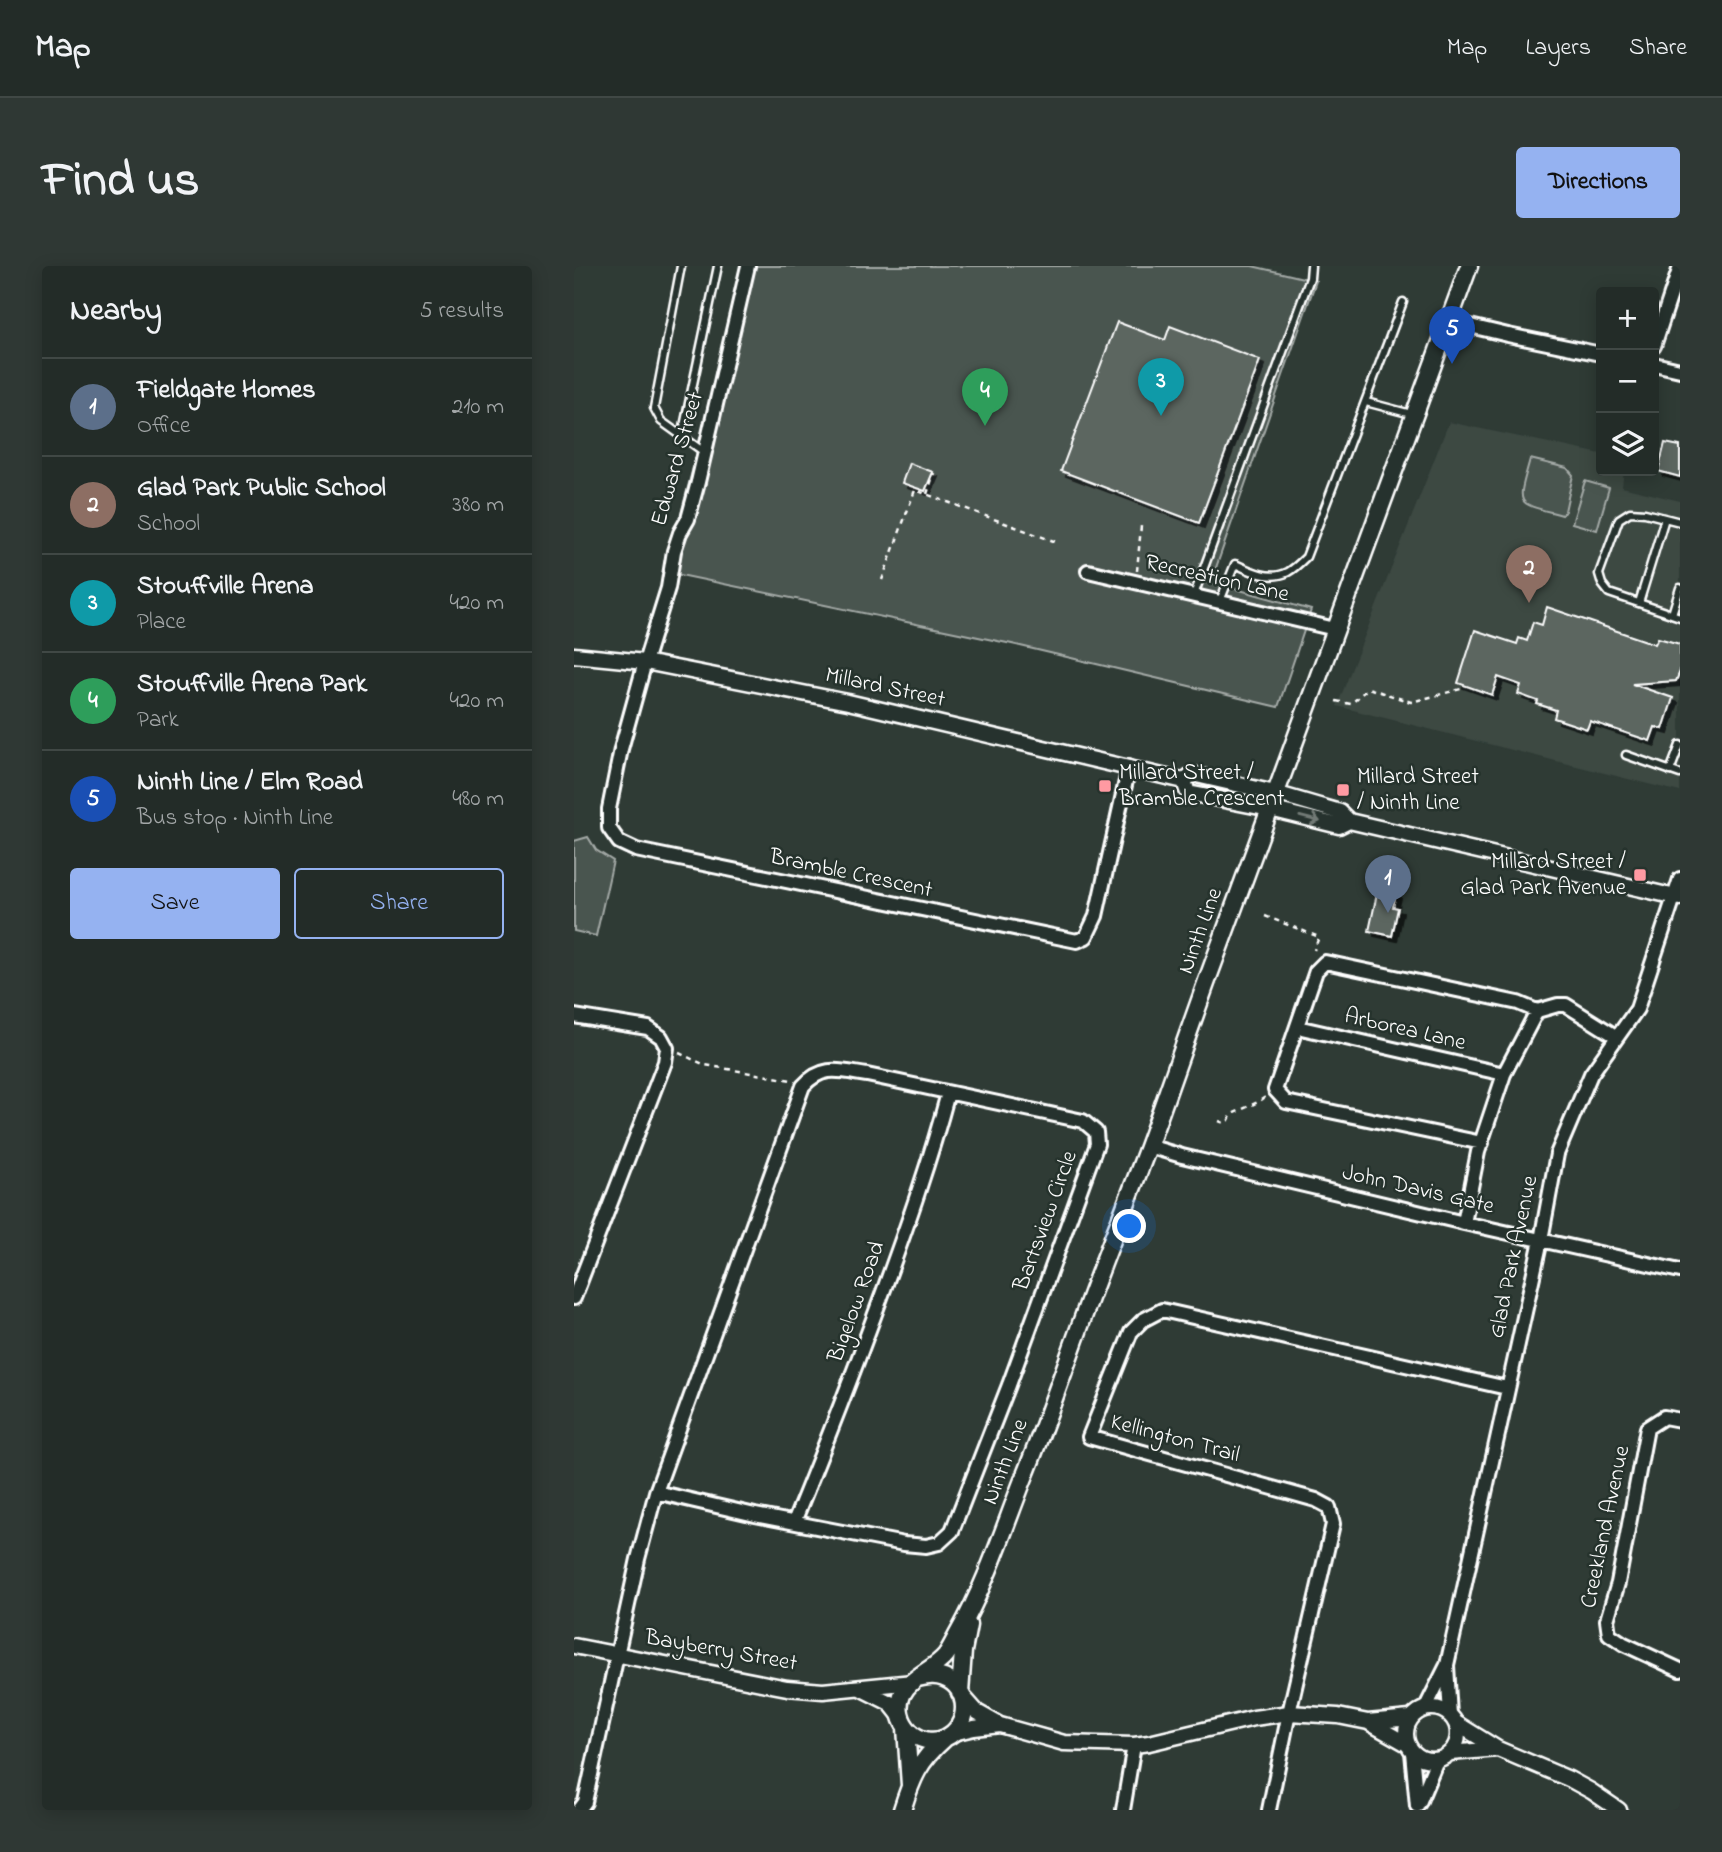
<!DOCTYPE html>
<meta charset="utf-8">
<style>
:root{--surface:#232c28;--page:#2f3834;--text:#f1f3f6;--muted:#a3a7a8;--line:#404845;--accent:#95b2f1}
body{margin:0;font-family:"Indie Flower",sans-serif;background:var(--page);color:var(--text)}
.controls{position:absolute;right:21px;top:21px;display:grid;overflow:hidden;border-radius:7px;box-shadow:0 4px 18px #0003}
.controls button{width:63px;height:63px;display:grid;place-items:center;padding:0;border:0;border-bottom:2px solid var(--line);background:var(--surface);color:var(--text);font:35px sans-serif}
.you{position:absolute;left:556px;top:961px;width:24px;height:24px;margin:-18px;border:5px solid #fff;border-radius:50%;background:#1a73e8;box-shadow:0 0 0 10px #1a73e833}
.badge{display:grid;place-items:center;width:46px;height:46px;border-radius:50%;background:var(--accent);color:#fff;font-size:23px;font-weight:700}
.pin{position:absolute;translate:-50% -58px;filter:drop-shadow(0 2px 4px #0008)}
.pin::after{content:'';position:absolute;top:37px;width:24px;height:21px;background:inherit;clip-path:polygon(0 0,100% 0,50% 100%)}
.list{margin:0;padding:0;list-style:none}
h2{display:flex;justify-content:space-between;align-items:center;height:91px;margin:0;padding:0 28px;font-size:30px}
h2 small{font-size:23px;font-weight:400;color:var(--muted)}
.list li{display:grid;grid-template-columns:46px 1fr auto;gap:21px;align-items:center;box-sizing:border-box;height:98px;padding:0 28px;border-top:2px solid var(--line)}
.list b{display:block;font-size:26px;white-space:nowrap}
.list p{margin:0;font-size:23px;white-space:nowrap;color:var(--muted)}
.list em{font-size:23px;font-style:normal;color:var(--muted)}
.actions{display:flex;gap:14px;padding:21px 28px}
.actions a{flex:1;padding:16px 0;border:2px solid var(--accent);border-radius:7px;text-align:center;font-size:24px;color:var(--accent)}
.actions .main{background:var(--accent);color:#111}
.icon{flex:none;width:38px;height:38px;fill:none;stroke:currentColor;stroke-width:2;stroke-linecap:round;stroke-linejoin:round}
.map{position:relative;flex:none;width:1106px;height:1544px;overflow:hidden;border-radius:7px}
header{display:flex;align-items:center;gap:42px;box-sizing:border-box;height:98px;padding:0 35px;background:var(--surface);border-bottom:2px solid var(--line)}
header strong{font-size:33px}
nav{display:flex;gap:38px;margin-inline-start:auto;font-size:24px}
.intro{display:flex;align-items:center;justify-content:space-between;box-sizing:border-box;height:168px;padding:0 42px}
h1{margin:0;font-size:49px}
.button{padding:18px 32px;border-radius:7px;background:var(--accent);color:#111;font-size:24px;font-weight:700}
main{display:flex;gap:42px;padding:0 42px}
aside{flex:1;background:var(--surface);border-radius:7px;box-shadow:0 4px 18px #0003}
.map>svg:first-child{display:block}
.built{fill:#3c4842}
.green{fill:#4a544f;stroke:#a4aaa7;stroke-width:2}
.building{fill:#5b6661;stroke:#fff;stroke-width:2;filter:url(#shadow)}
.lines{fill:none;stroke-linecap:round;stroke-linejoin:round}
.service-casing{stroke:#fff;stroke-width:11}
.minor-casing{stroke:#fff;stroke-width:18}
.tertiary-casing{stroke:#fff;stroke-width:19}
.secondary-casing{stroke:#fff;stroke-width:21}
.path{stroke:#fff;stroke-width:2.5;stroke-dasharray:5 5;stroke-linecap:butt}
.service{stroke:#26332d;stroke-width:6}
.minor{stroke:#26332d;stroke-width:12}
.tertiary{stroke:#26332d;stroke-width:14}
.secondary{stroke:#26332d;stroke-width:16}
.oneway{stroke:#727a76}
.poi-dot{fill:#ff9aa2;stroke:#26332d;stroke-width:2.5}
.labels{text-anchor:middle;dominant-baseline:central;stroke-width:5;stroke-linejoin:round;paint-order:stroke}
.street-label{font-size:23px;fill:#fff;stroke:#26332d}
.poi-label{font-size:23px;fill:#fff;stroke:#26332d;text-anchor:start}
</style>
<header>
<strong>Map</strong>
<nav><a>Map</a><a>Layers</a><a>Share</a></nav>
</header>
<div class="intro"><h1>Find us</h1><a class="button">Directions</a></div>
<main>
<aside>
<h2>Nearby<small>5 results</small></h2>
<ul class="list">
<li><span class="badge" style="background:#5c6f8a">1</span><div><b>Fieldgate Homes</b><p>Office</p></div><em>210 m</em></li>
<li><span class="badge" style="background:#8d6e63">2</span><div><b>Glad Park Public School</b><p>School</p></div><em>380 m</em></li>
<li><span class="badge" style="background:#0f9aa8">3</span><div><b>Stouffville Arena</b><p>Place</p></div><em>420 m</em></li>
<li><span class="badge" style="background:#2e9e5b">4</span><div><b>Stouffville Arena Park</b><p>Park</p></div><em>420 m</em></li>
<li><span class="badge" style="background:#1a4fb4">5</span><div><b>Ninth Line / Elm Road</b><p>Bus stop · Ninth Line</p></div><em>480 m</em></li>
</ul>
<div class="actions"><a class="main">Save</a><a>Share</a></div>
</aside>
<div class="map">
<svg width="1106" height="1544" viewBox="0 0 1106 1544">
<defs>
<filter id="shadow"><feDropShadow dx="5" dy="5" stdDeviation="0" flood-color="#0009"/></filter>
</defs>
<rect width="100%" height="100%" fill="#2f3b35"/>
<filter id="ink" filterUnits="userSpaceOnUse"><feTurbulence type="fractalNoise" baseFrequency=".0143" numOctaves="2"/><feDisplacementMap in="SourceGraphic" scale="14" xChannelSelector="R" yChannelSelector="G"/><feConvolveMatrix kernelMatrix="1 2 1 2 8 2 1 2 1" color-interpolation-filters="sRGB"/></filter>
<g filter="url(#ink)">
<path class="built" d="M875,156l152,32v17h23l-2,16 58,14v291l-343,-86z"/>
<path class="green" d="M171,0h507l64,15 -105,301 100,28 -33,97 -266,-63 -346,-72z
M956,193l37,9 6,7 -8,36 -3,4c-48,-13 -45,-8 -32,-56z
M1011,215l24,7 -12,42 -25,-7z
M14,571l8,13 17,11 -17,75 -22,-5v-90z"/>
<path class="building" d="M543,56l48,18 5,-14 90,34 -61,163 -138,-52z
M1091,177l15,3v31l-22,-6z
M335,197l24,9 -8,19 -23,-8z
M973,341l108,37 3,-6 22,6v27l-4,10 -44,3 41,14 -10,31 -8,-2 -5,14 -60,-20 -3,8 -33,-11 2,-8 -19,-6 1,-3 -20,-7 3,-9 -23,-8 -6,18 -34,-12 17,-53 42,14 2,-6 8,3 6,-19 9,3z
M804,623l18,4 -3,14 5,1 -6,28 -23,-5z"/>
<g class="lines">
<g class="service-casing">
<path id="service" d="M107,0l-27,142 7,13 43,31
M792,136l49,13
M108,170l36,-170
M1106,256l-35,-9 -15,-1 -11,7 -20,55 3,10 7,9 71,24
M620,329l116,-317 1,-12
M646,335l15,-37c17,8 36,17 53,8 7,-4 13,-10 18,-15l97,-255
M1065,337l26,-85
M1098,348l8,-26
M1052,489l54,19
M1096,505l10,-26"/>
</g>
<g class="minor-casing">
<path id="minor" d="M174,0l-50,216 -10,37 -8,14 -6,18 -6,37 -23,74 -24,87 -12,60v19l10,14 17,8 441,91 9,-4 10,-21 33,-149
M875,55l59,14 93,19
M1080,80l26,-79
M1080,98l26,6
M514,305l247,58
M0,750l74,12 13,9 6,11 -2,14 -91,236
M723,761l207,47
M908,877l-196,-41 -11,-12 41,-119 9,-9 193,41 19,8
M574,880l34,10 282,67 216,48
M890,957l14,-71 26,-78 33,-63 21,-6h8l51,32
M1106,1154l-16,-3 -17,11 -29,155 -11,37 2,14 15,10 56,26
M220,1256c31,-76 61,-153 89,-230 24,-66 47,-131 65,-199
M873,1399l3,51
M851,1443l22,-44 94,-425 16,-86 34,-80 46,-65 43,-130
M838,1486l5,54
M845,1537l18,-43
M5,1544l6,-8 53,-243 18,-67 147,-406c20,-22 37,-15 64,-11l216,46 13,11 1,12 -88,241 -57,146 -13,12 -13,3 -22,-2 -149,-29 -99,-23
M549,1544l11,-65
M695,1544l20,-97 44,-189 -4,-17 -13,-7 -227,-63 42,-105 12,-12 19,-10 345,78"/>
</g>
<g class="tertiary-casing">
<path id="tertiary" d="M0,389l71,7 203,40 336,79
M610,515l8,-7 83,19 65,19 9,9 331,77
M610,515l4,12 82,16 69,17 10,-5
M0,1380l213,42 36,3 90,-9
M288,1423l28,14 11,14
M388,1429l15,17 23,13 64,18 70,2 15,-2 105,-25 35,-5 49,3 30,6 42,-4
M832 1468a26 26 0 1 1 52 0a26 26 0 1 1-52 0Z
M794,1456l39,22
M882,1457l42,26 71,30 22,12 28,19
M379,1467l21,-5 26,-3
M876,1487l48,-4"/>
</g>
<g class="secondary-casing">
<path id="secondary" d="M344,1412c9,-2 17,-4 26,0 27,10 26,49 1,60 -27,12 -54,-17 -43,-43 8,-18 32,-25 44,-40 5,-7 9,-16 13,-23 27,-48 44,-101 64,-152 24,-59 44,-119 66,-179 19,-52 40,-103 59,-154 22,-60 42,-120 64,-180 85,-234 172,-467 257,-701
M386,1427l3,-42 5,-26
M332,1462l4,57
M328,1544c10,-32 17,-49 42,-71"/>
</g>
<path class="path" d="M353,228l7,-21
M563,305l4,-45
M308,314l33,-90 144,53
M762,435l15,3 17,-16 43,14 50,-13
M691,650l54,21 -5,13
M105,787l26,12 86,15
M645,855l5,2 5,-3 3,-6 26,-12 9,-6"/>
<use href="#service" class="service"/>
<use href="#minor" class="minor"/>
<use href="#tertiary" class="tertiary"/>
<use href="#secondary" class="secondary"/>
</g>
<defs><path id="oneway-shaft" d="M-6 0H5M1.5-3L5.5 0L1.5 3" fill="none" stroke-width="1.6" stroke-linecap="round" stroke-linejoin="round" transform="scale(1.75)"/></defs>
<use class="oneway" href="#oneway-shaft" transform="translate(736 553) rotate(14)"/>
</g>
<g class="poi-dot">
<rect x="524" y="513" width="14" height="14" rx="3.5"/>
<rect x="762" y="517" width="14" height="14" rx="3.5"/>
<rect x="1059" y="602" width="14" height="14" rx="3.5"/>
</g>
<g class="labels">
<g class="street-label">
<text transform="translate(104 193) rotate(-74)">Edward Street</text>
<text transform="translate(643 313) rotate(13)">Recreation Lane</text>
<text transform="translate(311 422) rotate(12)">Millard Street</text>
<text transform="translate(277 608) rotate(12)">Bramble Crescent</text>
<text transform="translate(627 665) rotate(-70)">Ninth Line</text>
<text transform="translate(831 764) rotate(13)">Arborea Lane</text>
<text transform="translate(844 924) rotate(13)">John Davis Gate</text>
<text transform="translate(472 955) rotate(-70)">Bartsview Circle</text>
<text transform="translate(940 991) rotate(-78)">Glad Park Avenue</text>
<text transform="translate(283 1036) rotate(-70)">Bigelow Road</text>
<text transform="translate(601 1173) rotate(15)">Kellington Trail</text>
<text transform="translate(432 1196) rotate(-69)">Ninth Line</text>
<text transform="translate(1032 1261) rotate(-78)">Creekland Avenue</text>
<text transform="translate(147 1385) rotate(10)">Bayberry Street</text>
</g>
<g class="poi-label">
<text x="545" y="507">Millard Street /<tspan x="545" dy="26">Bramble Crescent</tspan></text>
<text x="783" y="511">Millard Street<tspan x="783" dy="26">/ Ninth Line</tspan></text>
<text x="1052" y="596" text-anchor="end">Millard Street /<tspan x="1052" dy="26">Glad Park Avenue</tspan></text>
</g>
</g>
</svg>
<div class="controls">
<button>+</button>
<button>−</button>
<button><svg class="icon" aria-label="layers" viewBox="0 0 24 24"><path d="M12 4l9 5-9 5-9-5zM3 14l9 5 9-5"/></svg></button>
</div>
<div class="you"></div>
<div class="pin badge" style="left:814px;top:647px;background:#5c6f8a">1</div>
<div class="pin badge" style="left:955px;top:337px;background:#8d6e63">2</div>
<div class="pin badge" style="left:587px;top:150px;background:#0f9aa8">3</div>
<div class="pin badge" style="left:411px;top:160px;background:#2e9e5b">4</div>
<div class="pin badge" style="left:878px;top:98px;background:#1a4fb4">5</div>
</div>
</main>
